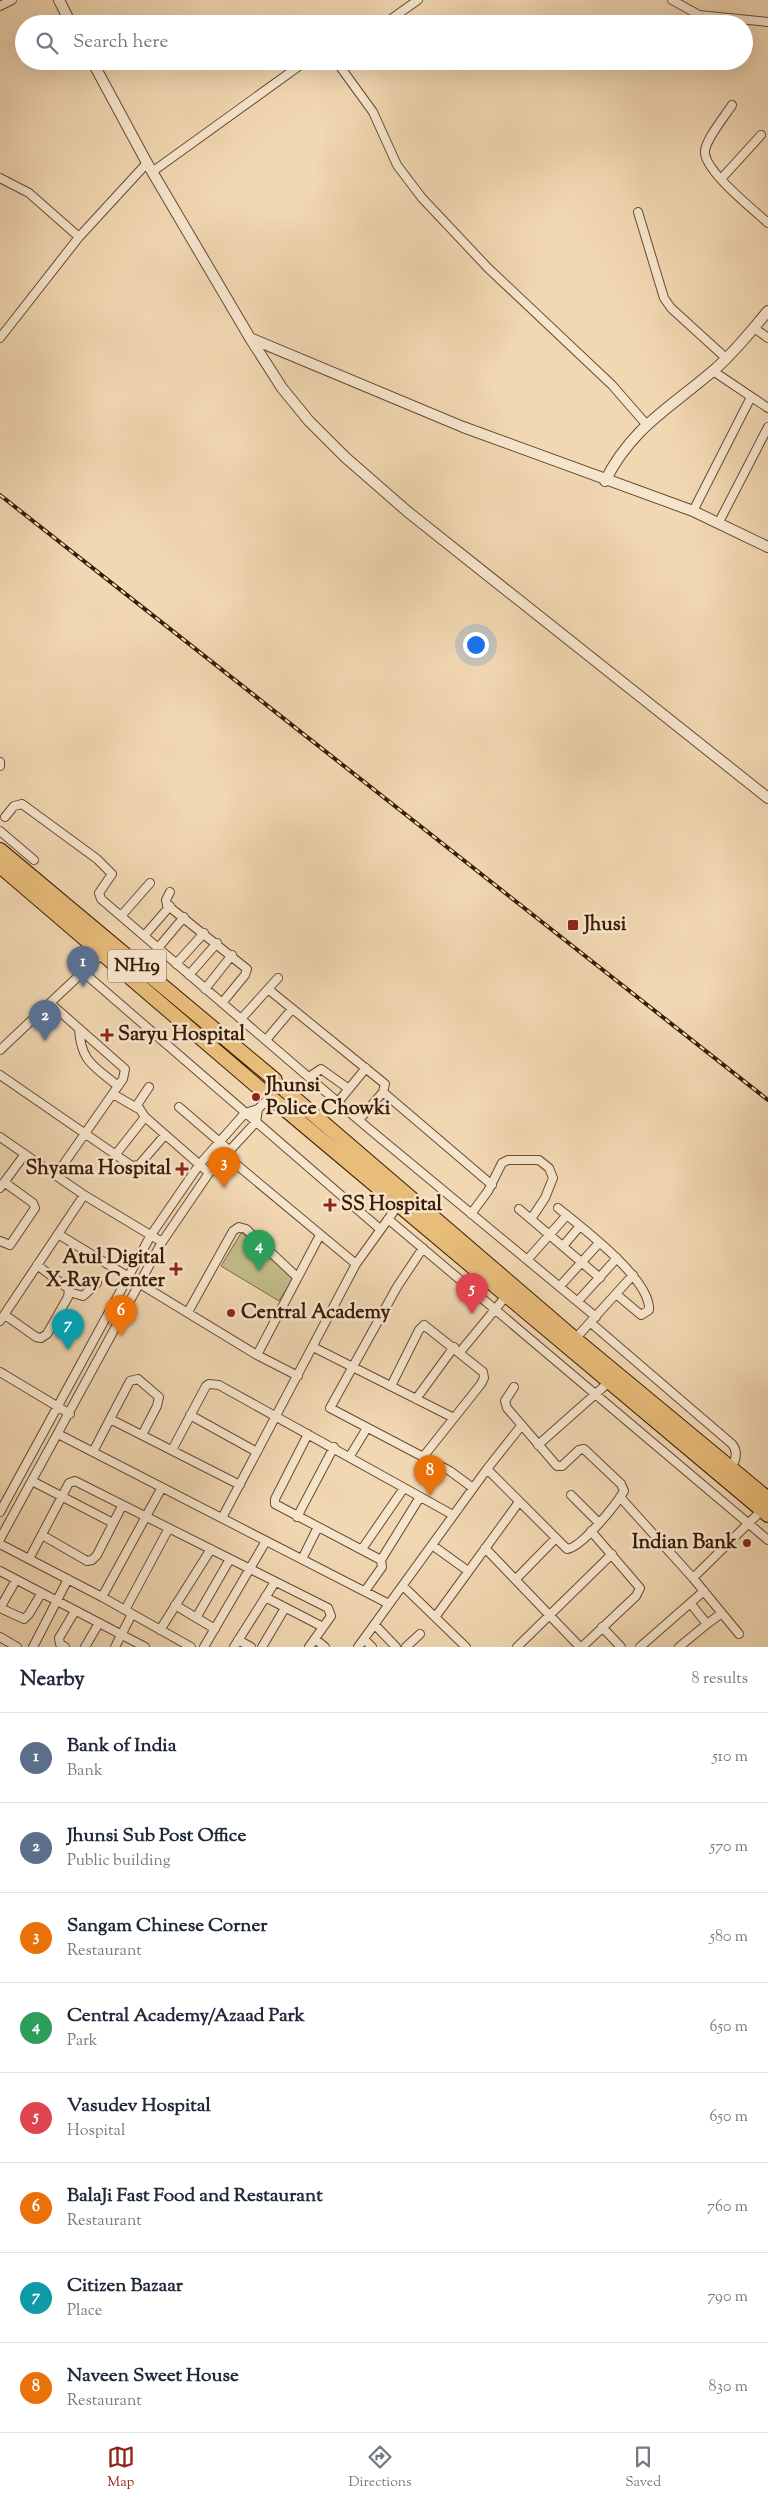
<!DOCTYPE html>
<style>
:root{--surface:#fff;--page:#f2f2f3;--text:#1f2937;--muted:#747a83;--line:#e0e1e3;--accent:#8f2418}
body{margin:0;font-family:"Sorts Mill Goudy",serif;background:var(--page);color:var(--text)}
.you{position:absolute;left:475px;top:644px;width:18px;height:18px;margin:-12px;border:4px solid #fff;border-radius:50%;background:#1a73e8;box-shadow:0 0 0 8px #1a73e833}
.badge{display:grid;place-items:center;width:32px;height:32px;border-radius:50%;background:var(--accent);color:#fff;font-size:16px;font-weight:700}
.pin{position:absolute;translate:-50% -41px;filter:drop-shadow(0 1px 2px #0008)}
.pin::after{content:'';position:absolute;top:26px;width:18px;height:15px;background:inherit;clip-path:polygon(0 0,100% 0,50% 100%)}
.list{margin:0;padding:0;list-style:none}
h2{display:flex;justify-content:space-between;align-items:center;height:65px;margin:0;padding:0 20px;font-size:21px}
h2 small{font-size:16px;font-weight:400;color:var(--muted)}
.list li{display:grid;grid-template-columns:32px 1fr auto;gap:15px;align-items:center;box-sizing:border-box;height:90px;padding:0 20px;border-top:1px solid var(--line)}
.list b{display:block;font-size:19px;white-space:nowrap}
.list p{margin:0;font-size:16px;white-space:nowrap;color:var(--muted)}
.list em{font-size:16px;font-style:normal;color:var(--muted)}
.icon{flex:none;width:28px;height:28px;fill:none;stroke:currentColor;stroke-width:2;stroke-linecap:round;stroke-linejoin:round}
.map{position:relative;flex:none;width:768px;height:1647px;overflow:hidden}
.search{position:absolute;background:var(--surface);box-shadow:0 5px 20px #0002;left:15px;right:15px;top:15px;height:55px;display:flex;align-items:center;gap:12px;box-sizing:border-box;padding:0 18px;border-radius:28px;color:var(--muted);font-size:19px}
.sheet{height:785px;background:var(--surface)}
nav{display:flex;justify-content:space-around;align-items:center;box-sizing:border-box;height:70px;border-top:1px solid var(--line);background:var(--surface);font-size:14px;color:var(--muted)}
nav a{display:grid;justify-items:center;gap:2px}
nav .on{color:var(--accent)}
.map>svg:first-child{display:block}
.green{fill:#c1bc88;stroke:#7e6c46}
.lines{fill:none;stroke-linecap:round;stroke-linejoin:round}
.minor-casing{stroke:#684b30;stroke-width:10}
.tertiary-casing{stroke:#684b30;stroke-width:12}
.trunk-casing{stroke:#3a1c05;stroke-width:16}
.minor{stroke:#f6e5cd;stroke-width:8}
.tertiary{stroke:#f6e5cd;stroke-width:10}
.trunk{stroke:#e8bc79;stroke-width:14}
.rail-casing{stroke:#3a1c05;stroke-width:4}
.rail{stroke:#f6e5cd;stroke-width:2;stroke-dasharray:5.5;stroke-linecap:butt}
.poi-dot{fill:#8f2418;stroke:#f6e5cd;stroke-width:2}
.labels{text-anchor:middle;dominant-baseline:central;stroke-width:5;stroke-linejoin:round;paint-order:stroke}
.shield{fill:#f6e5cd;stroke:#725841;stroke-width:1}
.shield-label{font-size:19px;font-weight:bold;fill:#3a1c05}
.poi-label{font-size:20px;font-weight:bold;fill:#3a1c05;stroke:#f6e5cd;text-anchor:start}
</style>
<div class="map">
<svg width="768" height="1647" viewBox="0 0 768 1647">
<rect width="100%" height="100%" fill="#f1d7b2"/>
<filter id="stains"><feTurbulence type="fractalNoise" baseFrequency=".004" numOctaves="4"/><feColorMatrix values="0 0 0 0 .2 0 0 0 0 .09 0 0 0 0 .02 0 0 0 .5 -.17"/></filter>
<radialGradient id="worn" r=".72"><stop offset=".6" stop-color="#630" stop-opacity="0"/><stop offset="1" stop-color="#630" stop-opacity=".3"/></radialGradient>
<path class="green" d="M241,1233l28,17 25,27 -15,24 -58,-35z"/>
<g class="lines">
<g class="minor-casing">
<path id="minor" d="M672,0l27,15 69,7
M0,6l12,-6
M384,24l34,-24
M336,61l37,51 24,53 25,33 66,70 124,117 34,39
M732,105c-7,11 -26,34 -27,46 -2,19 49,59 63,72
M152,172l154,-111
M0,178l29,15 50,44
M721,179l40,-44
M638,212l26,86 7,10 56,51
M754,328l14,10
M0,338l79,-101 68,-74
M713,371l55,37
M693,511l58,-114
M719,522l49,-95
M0,762v4
M5,817l9,-11 8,-2 75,55 15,15 -13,19 2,6 267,229 228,189
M0,831l34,29
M170,892l-4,8 1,5 80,64 -2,6 -23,28
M121,916l29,-33
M144,936l26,-30
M158,948l26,-31
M176,964l28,-31
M83,972l297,257
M189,975l28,-32
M205,989l27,-34
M268,989l117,95 -2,8 -24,28
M50,1003l75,66 -2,10 -67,96
M241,1019l37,-41
M79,1029c2,33 15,37 39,57
M266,1040l26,-31
M0,1050l102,-96
M0,1075l132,91 7,-1 26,-30
M309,1077l12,-8 28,20
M383,1092l109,93
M113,1094l24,14
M338,1102l28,-34
M179,1107l50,43
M145,1117l-8,-12 12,-18
M0,1137l84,58 78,47
M116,1154l29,-37 64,56
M225,1155l131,109
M0,1188l25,-34
M558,1208c23,19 93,71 91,102l-8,5 -25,-21
M519,1209l81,69
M471,1214l17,-23 14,-28 6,-3h31l10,8 4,10 -8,20 -14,21
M388,1219l380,321
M58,1234l199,121 41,21
M0,1241l10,4 25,-37 -2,-5 -29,-21
M563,1246l17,-20
M423,1248l-26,39 -67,121 120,63 23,17
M528,1259l39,-44
M560,1286l39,-43
M69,1292l14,4 14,-13
M578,1301l39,-43
M188,1312l45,-81 6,-4 7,2 51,48
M5,1315l31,22 5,1 6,-4 21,-37 1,-8 -32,-24
M0,1321l84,-126
M591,1323l141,121c6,7 4,16 -1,24
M575,1339l58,-64
M313,1347l141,71
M460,1352l47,-57
M257,1355l63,-120
M0,1372l70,42
M391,1386l28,-56 5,-5 59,47 1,6 -3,6 -58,73
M416,1399l38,-52
M190,1415l67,37
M110,1419l20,-38 8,-2 21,18 -2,9 -15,29
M58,1434l331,170
M308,1434l-33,65v5l106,56 1,7 -17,24
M538,1445l71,-63
M172,1450l34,-64 3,-2 10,1 234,130
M93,1452l17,-33 130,66
M350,1456l17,-28
M487,1469l80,80c14,-1 49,-44 57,-58l-3,-7 -37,-35 -5,1 -17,16h-5l-50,-58 -2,-7 9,-14
M32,1481l81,42
M571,1495l28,28
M620,1497l73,81 46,56
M0,1512l151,-277 48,-70 46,-52 13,-4 11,-11
M297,1517l37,-70
M222,1518l134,-254 43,-60
M42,1535l45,26 5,-1 5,-5 25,-49
M0,1539l162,-297 47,-69 47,-51 2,-13
M0,1544l102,53 89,50
M432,1545l36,26
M485,1548l95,99
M362,1549l42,-61
M29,1559l40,-76 6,-2 253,127 3,8 -22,31
M302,1559l16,-32
M381,1560l39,-63
M0,1571l145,76
M693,1578l69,-68
M516,1579l39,-40
M403,1586l63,61
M102,1597l59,-108
M265,1597l58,30
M175,1605l40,24
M0,1608l24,11 5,-5 12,-20
M0,1608l16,-28
M125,1610l44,-82
M436,1616l83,-114
M196,1618l34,-59
M707,1624l15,-11
M375,1625l21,22
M602,1627l19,20
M160,1630l51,-81
M0,1637l17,10
M315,1639l10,8
M364,1639l8,8
M238,1640l13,7
M33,1647l35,-68
M65,1647l-5,-3 -1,-6 16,-27
M85,1647l14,-24
M115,1647l17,-33
M204,1647l62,-106
M234,1647l41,-65
M262,1647l23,-39
M358,1647l129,-178 34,-43
M406,1647l14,-13
M517,1647l95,-93
M582,1647l54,-51 4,-8 -49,-57
M640,1647l64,-56
M679,1647l28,-23 -16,-20"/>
</g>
<g class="tertiary-casing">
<path id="tertiary" d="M59,0l12,24
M92,61l55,102 103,175 32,50 27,33 36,36 63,55 360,286
M250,338l213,89 230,84 75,36
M605,481c27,-54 65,-73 109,-111 20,-17 37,-39 54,-59"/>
</g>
<g class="trunk-casing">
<path id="trunk" d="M0,850l275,230
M0,866l265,227
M285,1090l290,249 193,160
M274,1100l494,415"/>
</g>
<use href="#minor" class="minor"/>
<use href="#tertiary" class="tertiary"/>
<use href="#trunk" class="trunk"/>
<g class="rail-casing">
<path id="rail" d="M0,495l768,605"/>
</g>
<use href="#rail" class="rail"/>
</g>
<g class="poi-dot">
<rect x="567" y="919" width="12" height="12" rx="2.5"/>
<path d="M104.5 1027.5h5v5h5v5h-5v5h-5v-5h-5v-5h5z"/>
<circle cx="256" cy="1097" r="5"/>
<path d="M179.5 1161.5h5v5h5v5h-5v5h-5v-5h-5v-5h5z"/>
<path d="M327.5 1197.5h5v5h5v5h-5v5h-5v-5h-5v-5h5z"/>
<path d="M173.5 1261.5h5v5h5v5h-5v5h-5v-5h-5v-5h5z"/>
<circle cx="231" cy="1313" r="5"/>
<circle cx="747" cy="1543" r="5"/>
</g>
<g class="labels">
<rect class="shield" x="108" y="949.5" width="58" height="33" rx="4"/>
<g class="shield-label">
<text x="137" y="966">NH19</text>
</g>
<g class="poi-label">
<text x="584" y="925">Jhusi</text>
<text x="118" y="1035">Saryu Hospital</text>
<text x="266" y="1086">Jhunsi<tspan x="266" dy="23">Police Chowki</tspan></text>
<text x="171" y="1169" text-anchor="end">Shyama Hospital</text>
<text x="341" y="1205">SS Hospital</text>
<text x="165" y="1258" text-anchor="end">Atul Digital<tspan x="165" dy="23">X-Ray Center</tspan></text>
<text x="241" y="1313">Central Academy</text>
<text x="737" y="1543" text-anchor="end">Indian Bank</text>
</g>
</g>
<rect width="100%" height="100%" filter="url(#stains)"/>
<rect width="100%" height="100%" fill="url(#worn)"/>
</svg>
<div class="you"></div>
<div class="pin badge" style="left:83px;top:987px;background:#5c6f8a">1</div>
<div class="pin badge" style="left:45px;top:1041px;background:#5c6f8a">2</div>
<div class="pin badge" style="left:224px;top:1188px;background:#e8710a">3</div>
<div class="pin badge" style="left:259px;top:1271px;background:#2e9e5b">4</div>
<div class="pin badge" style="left:472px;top:1314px;background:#e0444e">5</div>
<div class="pin badge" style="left:121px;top:1336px;background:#e8710a">6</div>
<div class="pin badge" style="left:68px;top:1350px;background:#0f9aa8">7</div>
<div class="pin badge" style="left:430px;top:1496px;background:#e8710a">8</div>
<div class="search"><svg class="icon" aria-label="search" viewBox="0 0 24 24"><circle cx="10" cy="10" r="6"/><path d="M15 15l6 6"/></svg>Search here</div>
</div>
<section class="sheet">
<h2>Nearby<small>8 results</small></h2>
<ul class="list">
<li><span class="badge" style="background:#5c6f8a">1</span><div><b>Bank of India</b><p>Bank</p></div><em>510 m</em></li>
<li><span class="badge" style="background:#5c6f8a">2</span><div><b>Jhunsi Sub Post Office</b><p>Public building</p></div><em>570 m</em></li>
<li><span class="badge" style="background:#e8710a">3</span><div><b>Sangam Chinese Corner</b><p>Restaurant</p></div><em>580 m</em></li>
<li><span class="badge" style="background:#2e9e5b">4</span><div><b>Central Academy/Azaad Park</b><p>Park</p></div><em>650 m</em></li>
<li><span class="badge" style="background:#e0444e">5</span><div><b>Vasudev Hospital</b><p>Hospital</p></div><em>650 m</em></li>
<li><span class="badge" style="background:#e8710a">6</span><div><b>BalaJi Fast Food and Restaurant</b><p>Restaurant</p></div><em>760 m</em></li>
<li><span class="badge" style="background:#0f9aa8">7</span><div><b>Citizen Bazaar</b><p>Place</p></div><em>790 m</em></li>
<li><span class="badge" style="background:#e8710a">8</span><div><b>Naveen Sweet House</b><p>Restaurant</p></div><em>830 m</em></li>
</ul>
</section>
<nav>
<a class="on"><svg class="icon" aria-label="map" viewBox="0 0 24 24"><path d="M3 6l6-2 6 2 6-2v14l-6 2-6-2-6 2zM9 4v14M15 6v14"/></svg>Map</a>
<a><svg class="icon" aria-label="directions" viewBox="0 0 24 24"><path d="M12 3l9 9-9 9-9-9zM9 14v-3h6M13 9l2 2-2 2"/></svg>Directions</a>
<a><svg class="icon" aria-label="saved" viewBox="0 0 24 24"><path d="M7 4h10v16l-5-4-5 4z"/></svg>Saved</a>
</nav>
